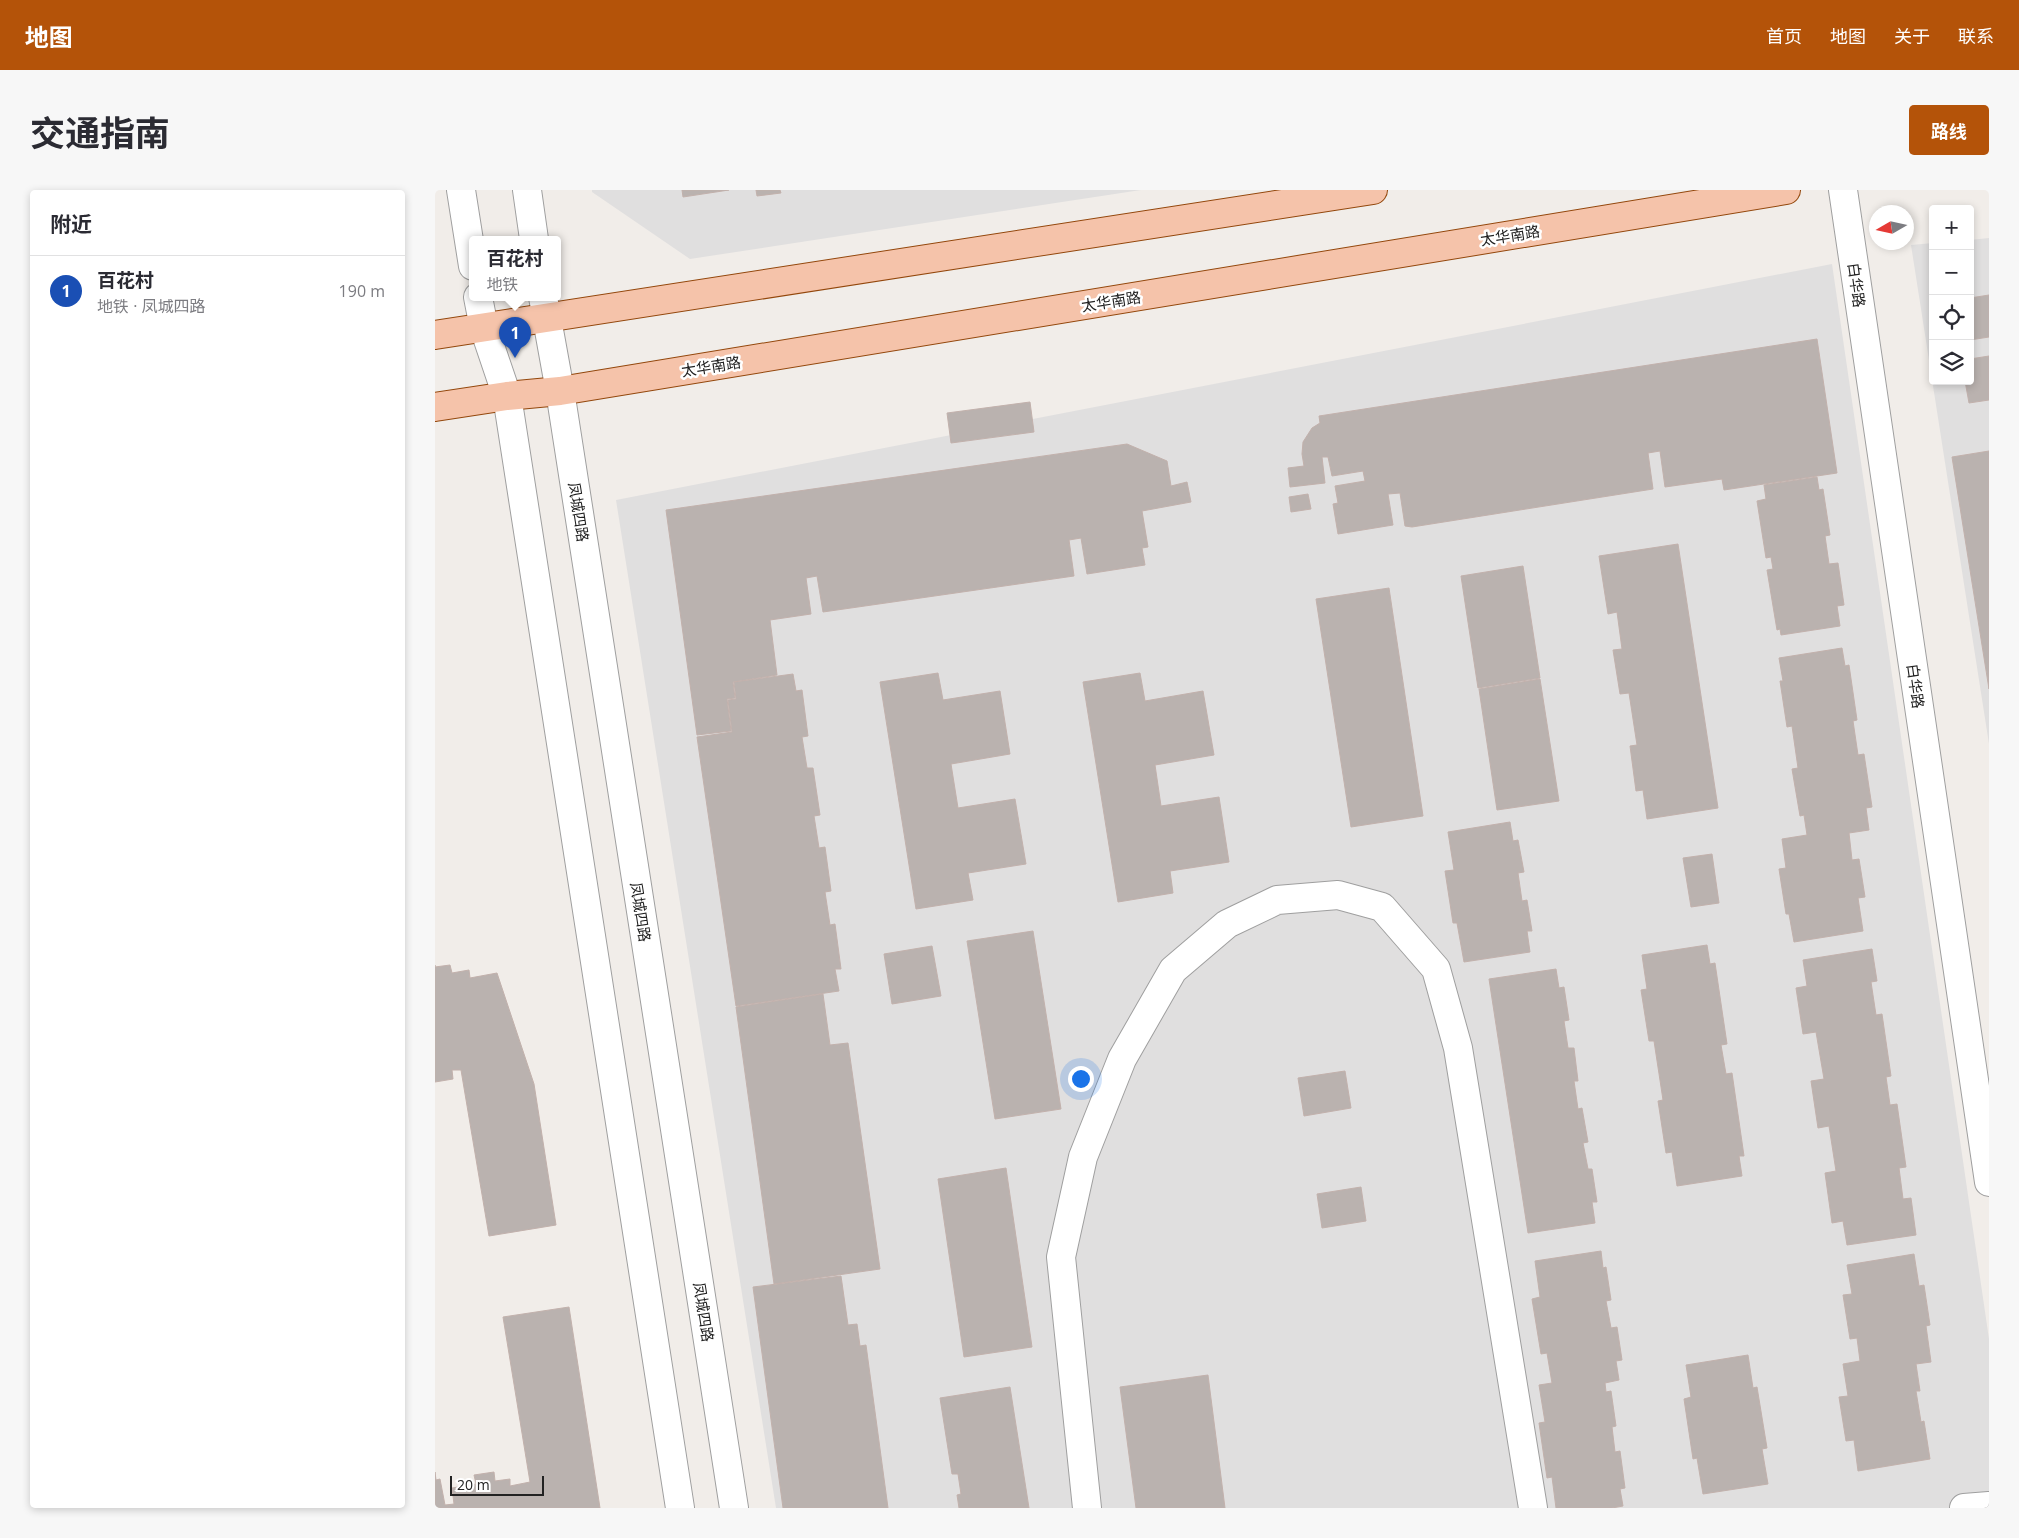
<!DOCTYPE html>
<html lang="zh">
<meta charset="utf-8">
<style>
:root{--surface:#fff;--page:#f7f7f7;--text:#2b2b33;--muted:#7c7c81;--line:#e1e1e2;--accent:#b45309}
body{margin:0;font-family:"Open Sans","Noto Sans SC",sans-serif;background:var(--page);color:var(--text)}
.controls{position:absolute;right:15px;top:15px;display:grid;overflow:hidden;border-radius:5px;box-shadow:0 2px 8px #0003}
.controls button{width:45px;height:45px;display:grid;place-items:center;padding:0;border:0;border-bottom:1px solid var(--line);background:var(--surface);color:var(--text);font:25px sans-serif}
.compass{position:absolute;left:1434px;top:15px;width:45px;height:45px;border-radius:50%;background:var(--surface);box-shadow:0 2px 8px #0003;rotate:261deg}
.scale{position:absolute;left:15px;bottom:12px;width:94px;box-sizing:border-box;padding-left:5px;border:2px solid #222;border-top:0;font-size:14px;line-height:18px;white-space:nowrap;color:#222;-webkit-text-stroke:4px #fff;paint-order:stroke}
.you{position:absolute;left:645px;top:888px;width:18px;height:18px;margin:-12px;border:4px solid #fff;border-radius:50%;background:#1a73e8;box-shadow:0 0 0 8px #1a73e833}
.badge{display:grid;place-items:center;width:32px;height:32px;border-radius:50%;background:var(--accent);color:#fff;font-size:16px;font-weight:700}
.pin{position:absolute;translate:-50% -41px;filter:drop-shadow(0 1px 2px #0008)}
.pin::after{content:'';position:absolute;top:26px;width:18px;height:15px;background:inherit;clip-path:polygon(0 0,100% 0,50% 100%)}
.popup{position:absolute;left:34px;top:46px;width:92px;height:65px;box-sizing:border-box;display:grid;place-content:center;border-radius:5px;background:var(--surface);filter:drop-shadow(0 1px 4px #0005);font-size:16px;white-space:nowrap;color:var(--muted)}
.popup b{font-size:19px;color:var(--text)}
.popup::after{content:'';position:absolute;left:50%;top:100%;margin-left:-10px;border:10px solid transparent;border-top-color:var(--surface)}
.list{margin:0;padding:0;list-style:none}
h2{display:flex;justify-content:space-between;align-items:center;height:65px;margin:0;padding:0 20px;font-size:21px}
h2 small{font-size:16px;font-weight:400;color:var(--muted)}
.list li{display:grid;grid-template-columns:32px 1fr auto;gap:15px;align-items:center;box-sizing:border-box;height:70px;padding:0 20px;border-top:1px solid var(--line)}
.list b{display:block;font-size:19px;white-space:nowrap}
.list p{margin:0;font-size:16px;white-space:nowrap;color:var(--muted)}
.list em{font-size:16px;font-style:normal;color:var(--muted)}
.icon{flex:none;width:28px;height:28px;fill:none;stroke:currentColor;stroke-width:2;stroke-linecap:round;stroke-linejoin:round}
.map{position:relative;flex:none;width:1554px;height:1318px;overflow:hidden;border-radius:5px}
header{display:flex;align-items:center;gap:30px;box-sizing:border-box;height:70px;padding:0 25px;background:var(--accent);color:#fff}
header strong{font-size:24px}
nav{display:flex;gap:28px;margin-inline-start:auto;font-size:18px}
.intro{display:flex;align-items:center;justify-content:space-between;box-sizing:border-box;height:120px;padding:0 30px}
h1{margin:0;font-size:35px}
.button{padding:12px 22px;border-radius:5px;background:var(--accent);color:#fff;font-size:18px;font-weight:700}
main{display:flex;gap:30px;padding:0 30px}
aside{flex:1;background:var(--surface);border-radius:5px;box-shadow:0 2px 8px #0003}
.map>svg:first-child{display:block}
.residential{fill:#e0dfdf}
.building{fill:#bab2af;stroke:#c2b1ac}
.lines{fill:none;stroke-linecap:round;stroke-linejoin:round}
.minor-casing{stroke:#9f9f9f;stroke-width:30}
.major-casing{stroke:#93470c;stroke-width:30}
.minor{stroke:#fff;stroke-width:28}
.major{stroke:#f5c3aa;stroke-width:28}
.labels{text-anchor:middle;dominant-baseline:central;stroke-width:5;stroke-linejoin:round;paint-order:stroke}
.street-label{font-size:15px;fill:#222;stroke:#fff}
</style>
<header>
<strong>地图</strong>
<nav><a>首页</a><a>地图</a><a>关于</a><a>联系</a></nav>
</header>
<div class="intro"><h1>交通指南</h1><a class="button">路线</a></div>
<main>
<aside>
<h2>附近<small></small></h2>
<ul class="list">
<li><span class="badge" style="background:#1a4fb4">1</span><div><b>百花村</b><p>地铁 · 凤城四路</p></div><em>190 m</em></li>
</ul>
</aside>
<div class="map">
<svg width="1554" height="1318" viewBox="0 0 1554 1318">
<rect width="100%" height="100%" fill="#f1ede9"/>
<path class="residential" d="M157,0h549l-451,69 -98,-67z
M1554,48v506l-78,-499 22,-2v138h37v-141z
M1397,74l157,1075v169h-1213l-160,-1008z"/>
<path class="building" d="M247,0h47l-46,7z
M321,0h24l1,3 -24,3z
M1554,105v42l-19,3v-42z
M1382,149l20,134 -113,17 -2,-11 -57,8 -5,-36 -12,2 5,36 -241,38 -7,-1 -5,-33 -12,1 5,31 -55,9 -5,-30 5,-1 -3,-17 30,-5 -2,-10 -31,5 -4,-19h-6l3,26 -35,4 -2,-19 16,-2 -2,-12 1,-12 9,-14 8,-5 -1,-7z
M1554,166v44l-20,3 -4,-22h5v-22z
M595,212l4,30 -83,11 -4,-30z
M692,254l40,17 4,25 16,-4 4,20 -49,9 6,36 -6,1 3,17 -58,9 -6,-36 -12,2 5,36 -251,36 -6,-36 -11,2 5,36 -41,6 7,55 -44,7 2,16 -8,1 4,32 -34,4 -31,-225z
M1554,261v238l-37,-232z
M1382,287l2,13 4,-1 7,46 -5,1 4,28 9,-1 6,42 -7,1 3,20 -59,9 -1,-6 -3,1 -10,-60 6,-1 -2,-12 -5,1 -9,-57 9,-2 -2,-14z
M873,304l3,15 -20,3 -2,-15z
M1243,354l40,264 -71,11 -4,-29 -7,1 -6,-45 7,-1 -8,-52 -9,1 -7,-44 9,-1 -5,-37 -9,2 -9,-58z
M1088,376l17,112 -62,10 -17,-112z
M954,398l34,228 -72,11 -35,-228z
M1407,458l3,18 4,-1 8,55 -4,1 5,34 6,-1 8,53 -6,1 3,22 -20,3 3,27 7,-1 6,38 -7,1 5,33 -69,11 -5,-28h-3l-7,-45 7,-1 -4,-29 25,-4 -3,-20 -4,1 -8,-47 6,-1 -6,-42 -5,1 -7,-46h3l-4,-23z
M503,483l5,27 57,-9 10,63 -59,10 7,44 57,-9 11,65 -58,9 5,27 -57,9 -36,-227z
M705,483l5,28 58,-10 11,64 -59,10 6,41 58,-9 10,65 -59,9 3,22 -55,9 -35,-220z
M358,484l3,17 6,-1 6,46 -6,1 5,31h6l7,47 -6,1 5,32 6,-1 6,44 -6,1 5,33 5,-1 6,45h-6l4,22 -103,15 -39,-269 35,-5 -4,-32 8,-1 -2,-17z
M1105,489l19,122 -62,9 -18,-121z
M1075,632l3,19 5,-1 6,32 -6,1 4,28 5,-1 5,31h-5l3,21 -66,10 -7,-39h-4l-8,-52 9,-1 -6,-38z
M1277,664l7,49 -28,4 -8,-49z
M598,741l28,178 -66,10 -28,-178z
M1272,755l3,19 5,-1 12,81 -6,1 5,29 6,-1 12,83h-5l3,20 -65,10 -5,-34 -6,1 -8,-52 5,-1 -9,-59h-5l-8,-51 6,-1 -5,-34z
M497,756l9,50 -49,8 -8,-50z
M1437,759l5,32 -6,1 5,33 6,-1 9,62 -5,1 4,28 7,-1 9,63 -7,1 4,31 8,-1 5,37 -69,10 -4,-24 -11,2 -7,-50 11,-2 -7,-45 -11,2 -7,-47 13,-2 -8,-47 -13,2 -7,-46 11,-2 -4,-26z
M0,775v2l15,-2 2,8 17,-3 1,8 27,-5 37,111 22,141 -67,11 -28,-166h-9l1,9 -18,3z
M1121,779l3,19 5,-1 5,33 -5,1 4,27h6l4,33h-4l4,28 4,-1 6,34 -5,1 5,26h4l5,33h-5l3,21 -67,10 -39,-254z
M388,804l7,51 18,-2 32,226 -106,15 -38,-277z
M910,881l6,37 -47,8 -6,-38z
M571,978l26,179 -68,10 -26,-178z
M926,997l5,34 -44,7 -5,-34z
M1166,1061l2,17 3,-1 5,33 -5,1 5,27 6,-1 5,33 -6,1 3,19 -14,3 1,9 5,-1 5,35 -4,1 3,25 5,-1 5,37 -5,1 3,17 -11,2h-56l-4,-31 -5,1 -8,-55 6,-1 -6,-37 13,-2 -5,-30 -6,1 -9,-55 8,-2 -5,-36z
M1479,1064l5,32 5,-1 6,40 -4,1 5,36 -15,2 4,27h-4l5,31 3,-1 6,38 -72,12 -4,-31 -8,1 -7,-44 9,-1 -5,-32 17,-3 -3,-23 -7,1 -7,-44 9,-1 -5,-29z
M406,1086l7,49 9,-1 3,22 6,-1 22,163h-105l-30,-221z
M134,1117l31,201h-165v-36l1,8 4,-1 5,26 9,-1 -2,-16 24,-4 -2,-9 20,-3 1,9 15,-2v7l20,-4 -27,-165z
M1313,1165l5,33 4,-1 10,61 -5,1 6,35 -65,10 -6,-36 -4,1 -9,-60 7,-2 -5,-32z
M773,1185l17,133h-89l-16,-121z
M575,1197l19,121h-70l-2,-13 4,-1 -3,-20h-6l-12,-76z"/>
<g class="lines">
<g class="minor-casing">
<path id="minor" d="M26,0l12,76
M92,0l7,49
M1408,0l146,992
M43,107l6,31 23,68 173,1112
M108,107l17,94 174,1117
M652,1318l-26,-251 22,-100 39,-98 51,-89 54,-46 50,-24 61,-5 44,12 54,62 22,79 75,460
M1529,1318l25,-2"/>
</g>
<g class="major-casing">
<path id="major" d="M0,145l938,-145
M0,217l72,-11 53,-5 1226,-201"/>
</g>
<use href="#minor" class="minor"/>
<use href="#major" class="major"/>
</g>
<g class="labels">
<g class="street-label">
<text transform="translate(1075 45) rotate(-9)">太华南路</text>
<text transform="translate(1422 95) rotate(82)">白华路</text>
<text transform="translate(676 111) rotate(-9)">太华南路</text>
<text transform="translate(276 176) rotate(-9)">太华南路</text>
<text transform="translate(144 322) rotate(81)">凤城四路</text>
<text transform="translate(1481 496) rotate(82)">白华路</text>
<text transform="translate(206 722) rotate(81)">凤城四路</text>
<text transform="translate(269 1122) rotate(81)">凤城四路</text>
</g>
</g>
</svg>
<div class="controls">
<button>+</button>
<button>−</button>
<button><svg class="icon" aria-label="locate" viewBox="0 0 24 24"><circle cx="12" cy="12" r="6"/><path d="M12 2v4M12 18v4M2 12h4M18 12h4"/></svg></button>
<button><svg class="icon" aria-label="layers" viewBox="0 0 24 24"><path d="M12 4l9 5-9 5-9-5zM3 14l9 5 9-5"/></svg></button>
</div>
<svg class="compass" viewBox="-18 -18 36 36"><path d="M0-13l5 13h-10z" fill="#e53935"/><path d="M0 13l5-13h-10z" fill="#7c7c81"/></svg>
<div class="scale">20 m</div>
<div class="you"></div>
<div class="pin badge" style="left:80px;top:168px;background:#1a4fb4">1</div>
<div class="popup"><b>百花村</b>地铁</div>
</div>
</main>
